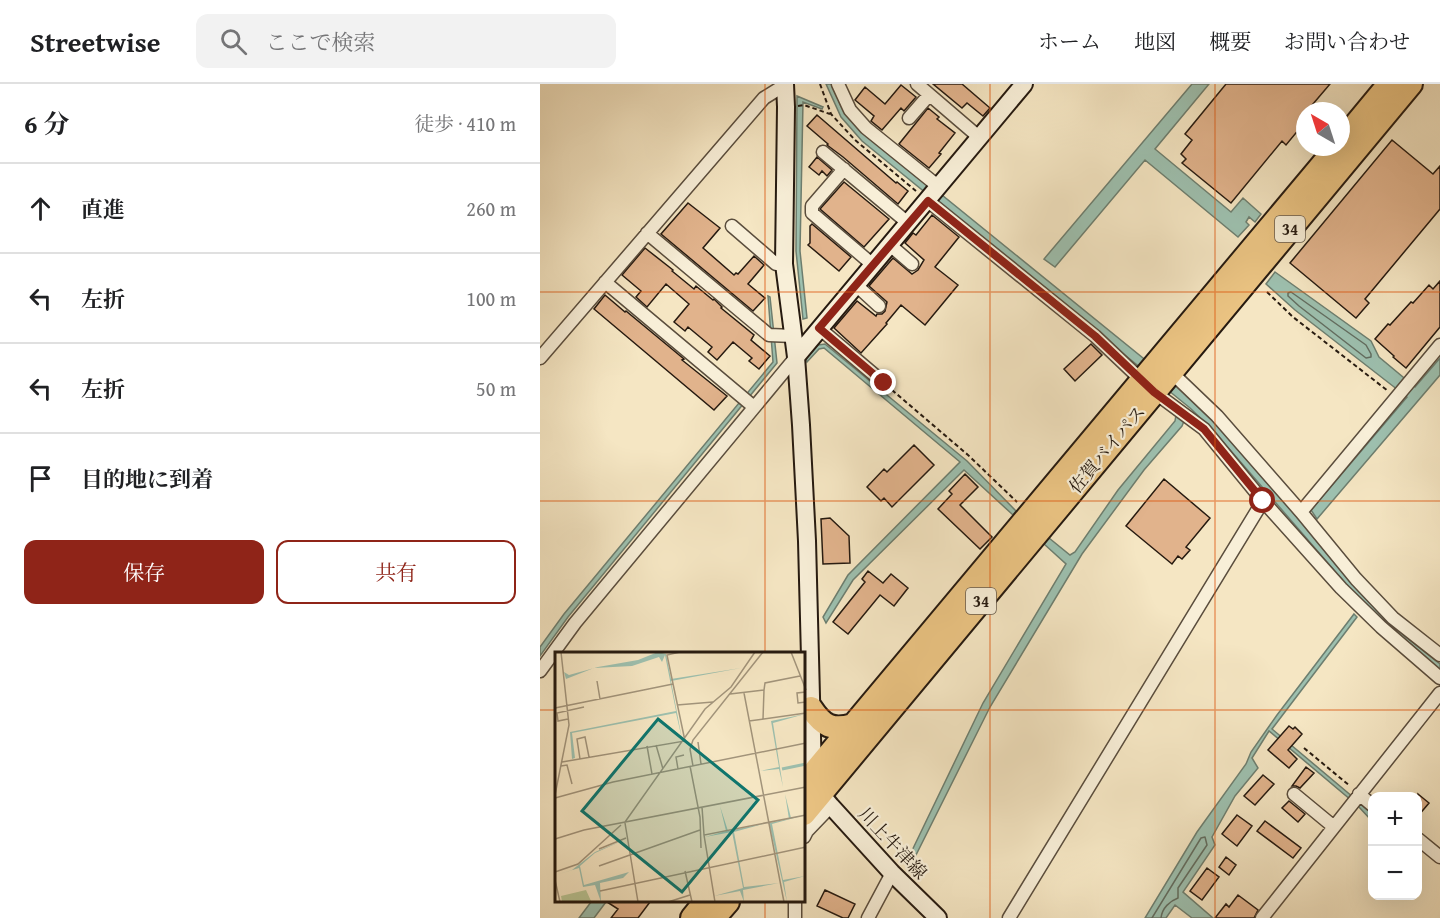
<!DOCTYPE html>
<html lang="ja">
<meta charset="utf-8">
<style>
:root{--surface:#fff;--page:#f2f2f2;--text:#202124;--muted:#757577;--line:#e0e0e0;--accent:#8f2418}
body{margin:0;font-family:"Gentium Book Plus","Noto Serif JP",serif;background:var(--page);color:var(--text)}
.controls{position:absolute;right:18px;bottom:18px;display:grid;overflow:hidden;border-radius:12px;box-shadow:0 6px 24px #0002}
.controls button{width:54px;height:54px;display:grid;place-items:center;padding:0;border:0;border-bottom:2px solid var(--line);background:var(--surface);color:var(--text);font:30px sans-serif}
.compass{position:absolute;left:756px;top:18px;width:54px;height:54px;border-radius:50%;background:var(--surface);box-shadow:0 6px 24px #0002;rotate:321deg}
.stop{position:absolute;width:18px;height:18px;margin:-14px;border:4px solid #8f2418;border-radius:50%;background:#fff}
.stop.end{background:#8f2418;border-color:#fff;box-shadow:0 2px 6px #0008}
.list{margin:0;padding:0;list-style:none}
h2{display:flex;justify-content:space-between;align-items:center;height:78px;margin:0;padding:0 24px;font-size:26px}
h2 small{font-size:20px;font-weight:400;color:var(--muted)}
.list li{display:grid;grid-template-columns:39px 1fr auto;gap:18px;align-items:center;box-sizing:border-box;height:90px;padding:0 24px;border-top:2px solid var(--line)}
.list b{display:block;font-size:22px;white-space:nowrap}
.list em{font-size:20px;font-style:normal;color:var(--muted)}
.actions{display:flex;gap:12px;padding:18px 24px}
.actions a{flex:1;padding:14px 0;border:2px solid var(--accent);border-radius:12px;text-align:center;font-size:21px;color:var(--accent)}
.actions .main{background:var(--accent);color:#fff}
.icon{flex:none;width:33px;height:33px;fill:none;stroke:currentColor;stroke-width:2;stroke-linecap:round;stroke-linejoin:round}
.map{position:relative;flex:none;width:900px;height:834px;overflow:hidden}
header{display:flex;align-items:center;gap:36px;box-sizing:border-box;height:84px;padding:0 30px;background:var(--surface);border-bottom:2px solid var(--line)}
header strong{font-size:28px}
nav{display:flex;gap:33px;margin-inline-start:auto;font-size:21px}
.search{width:420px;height:54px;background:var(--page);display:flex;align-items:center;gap:15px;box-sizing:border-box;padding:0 21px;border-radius:12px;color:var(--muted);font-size:22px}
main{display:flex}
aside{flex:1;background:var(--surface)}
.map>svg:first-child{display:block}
.water{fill:#9dc0af;stroke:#6d7e6f;stroke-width:1.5}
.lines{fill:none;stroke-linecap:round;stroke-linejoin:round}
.shore{stroke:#626d60;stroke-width:1.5}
.building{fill:#e1b38c;stroke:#261a10;stroke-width:1.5}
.street-casing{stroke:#5a4d3d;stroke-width:15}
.secondary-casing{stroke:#261a10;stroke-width:20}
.highway-casing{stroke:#261a10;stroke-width:26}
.path{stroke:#261a10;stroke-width:2;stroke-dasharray:4.5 3;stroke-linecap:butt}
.street{stroke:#f8efd8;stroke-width:12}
.secondary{stroke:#f8efd8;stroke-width:16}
.highway{stroke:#eac382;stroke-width:22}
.route{stroke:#8f2418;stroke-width:8}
.grid{fill:none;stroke:#de560c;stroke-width:1.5;stroke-opacity:0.55}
.labels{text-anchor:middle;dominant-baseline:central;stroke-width:4.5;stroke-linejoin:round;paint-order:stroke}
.shield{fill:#f8efd8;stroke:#655a4c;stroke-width:1.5}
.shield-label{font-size:16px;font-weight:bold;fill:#261a10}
.street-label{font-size:18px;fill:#261a10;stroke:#f8efd8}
.inset-river{fill:none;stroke:#9dc0af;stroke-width:3}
.inset-road{fill:none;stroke:#a2947b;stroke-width:1.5}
.view{fill:#0f766e;fill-opacity:0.15;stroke:#0f766e;stroke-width:3}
.inset-edge{fill:none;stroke:#261a10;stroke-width:3}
</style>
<header>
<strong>Streetwise</strong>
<div class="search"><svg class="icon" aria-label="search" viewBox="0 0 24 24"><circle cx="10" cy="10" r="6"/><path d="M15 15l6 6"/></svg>ここで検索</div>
<nav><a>ホーム</a><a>地図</a><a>概要</a><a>お問い合わせ</a></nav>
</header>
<main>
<aside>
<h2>6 分<small>徒歩 · 410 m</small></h2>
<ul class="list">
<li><svg class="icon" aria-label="ahead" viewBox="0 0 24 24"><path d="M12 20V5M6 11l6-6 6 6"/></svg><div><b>直進</b></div><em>260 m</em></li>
<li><svg class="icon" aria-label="left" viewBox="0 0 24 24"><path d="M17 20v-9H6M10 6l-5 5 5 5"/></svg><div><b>左折</b></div><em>100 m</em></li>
<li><svg class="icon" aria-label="left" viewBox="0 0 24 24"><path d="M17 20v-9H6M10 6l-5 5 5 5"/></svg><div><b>左折</b></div><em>50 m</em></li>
<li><svg class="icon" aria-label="arrive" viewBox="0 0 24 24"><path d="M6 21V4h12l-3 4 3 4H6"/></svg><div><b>目的地に到着</b></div></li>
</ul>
<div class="actions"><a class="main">保存</a><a>共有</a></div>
</aside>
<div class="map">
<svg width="900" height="834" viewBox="0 0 900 834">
<rect width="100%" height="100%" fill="#f5e6c3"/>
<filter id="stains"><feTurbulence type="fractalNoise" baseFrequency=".00333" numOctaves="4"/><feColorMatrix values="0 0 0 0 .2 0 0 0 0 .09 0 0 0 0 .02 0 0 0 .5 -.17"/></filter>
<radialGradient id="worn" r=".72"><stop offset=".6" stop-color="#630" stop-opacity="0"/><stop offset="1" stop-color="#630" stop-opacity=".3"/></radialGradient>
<path class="water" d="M286,0h8l34,51 328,266 21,22 162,190 28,25 33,26v8l-37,-30 -51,-51 -140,-162 -22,-21 -328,-267 -21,-24z
M652,0h17l-54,65 76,63 12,-14 18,16 -6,8 -6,-5 -3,5 3,3 -11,12 -93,-77 -90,107 -11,-8z
M257,12l26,11 -1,2 -19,-7 -3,149 7,67 -4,1 -7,-68z
M735,188l96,69 8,16 36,30 25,-29v17l-123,144 -6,-9 96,-113 -112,-87 -29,-26z
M228,212l2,1 7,66 -209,254 -28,39v-9l24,-33 209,-252z
M285,260l142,117 49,50 -3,4 -49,-45 -111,110 -27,43 -3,-6 25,-42 112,-113 -136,-114 -5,1 -12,13 -1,-4 12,-13z
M636,331l8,6 -2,5 -38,44 -62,84 -92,153 -80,160 -4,-4 77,-160 83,-139 -22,-20 5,-6 21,17 5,-3 43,-62 57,-69z
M814,530l3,3 -85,112 100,84v8l-14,-15 -89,-75 -17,27 6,10 -23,28 -23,41 3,8 -32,47 30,26h-21l-17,-13 -9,13h-21l52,-86 49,-68 5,-12 26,-37z
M51,818h15l-12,16h-15z"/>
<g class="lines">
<path class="shore" d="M751,208l75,53 5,9v3l-5,1 -67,-52 -11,-10v-3z
M612,834l49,-80 4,-1 2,8 -29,43v10c-8,3 -16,10 -17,20"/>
</g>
<path class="building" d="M393,0h29l28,24 -7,8 -16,-13 -5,5z
M686,0h104l-23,27h-2v11l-19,23 -4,-4 -51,62 -49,-40 4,-4 -5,-5 11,-14 -7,-6z
M361,1l15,12 -12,14 -3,-3 -19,22 -11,-9 3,-5 -19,-16 10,-13 20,17z
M388,24l11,9 -2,2 18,14 -16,20 2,1 -12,14 -30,-24z
M277,31l79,68 1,-1 11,9 -10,13 -55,-47 -16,-12 1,-1 -21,-18z
M852,56l41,34 7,-8v43l-75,90 4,4 -13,15 -66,-55z
M277,73l15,13 -5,6 -5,-5 -3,4 -10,-8z
M304,98l45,37 -25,28 -44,-38z
M148,119l32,25 -17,20 31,27 2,-2 2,1 16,-18 10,9 -16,19 17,14 -12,13 -92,-77z
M392,131l27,22 -24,30 23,18 -33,40 -24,-20 -15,18 1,1 -26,29 -27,-25 23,-27 19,15 1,-2h5l3,-3 2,-9 -18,-16 24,-28 19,16 6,-4 6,-10 -19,-17 8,-10 3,2z
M272,140l39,33 -12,14 -31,-26 2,-2v-17z
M105,164l28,22 -1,1 22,18 2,-3 17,14 1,-1 8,8 -1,1 33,27 -3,5 19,16 -11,13 -10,-8 3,-3 -19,-16 -16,18 -9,-8 4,-5 -24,-20 -3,4 -11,-9 15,-18 -23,-20 -19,23 -11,-10 5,-6 -19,-16z
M900,197v46l-34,41 -13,-11 1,-1 -19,-17 13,-15 2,1 21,-23 2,1 16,-18 4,4z
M65,211l20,17 1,-1 58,48 -2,1 45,36 -13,14 -120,-101z
M551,260l11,11 -27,26 -11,-12z
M374,361l20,20 -42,42 -8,-9 -3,3 -14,-14 17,-18 3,3z
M425,390l13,13 -18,18 32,32 -12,12 -42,-40 14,-15 -3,-3z
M624,395l46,39 -24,29 4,3 -8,9 -4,-3 -6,8 -46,-38z
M290,434l19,18 1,27 -27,1 -2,-45z
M328,487l15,12 8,-9 17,14 -14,18 -14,-11 -32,39 -15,-12 32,-40 -3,-3z
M749,642l4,3 2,-2 7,7 -14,16 9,9 -8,9 -21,-18z
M766,683l8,6 -14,15 -4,-2h-4z
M723,691l11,9 -19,21 -11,-9z
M878,710l11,9 -11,13z
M749,717l16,13 -7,8 -16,-14z
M697,731l15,11 -15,20 -15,-12z
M725,737l36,27 -8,10 -36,-27z
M686,773l10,8 -7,10 -10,-8z
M667,784l12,9 -17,23 -12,-9z
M285,806l30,14 -7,14h-5l-26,-12z
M698,811l20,15 -4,8h-39l11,-14 3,3z
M67,818h43l-12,16h-27l7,-9z"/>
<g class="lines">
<g class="street-casing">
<path id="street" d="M298,0l12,26 16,18 73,59
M377,0l63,54
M369,34l20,-23
M283,68l85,71
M304,85l-32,37v7l61,52
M388,117l167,135 59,56 50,37 59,72 78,87 40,39 59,51
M192,142l44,38h8
M107,149l122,102 24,1
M350,161l22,19
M65,198l149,125
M316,201l23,21
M279,244l65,55
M900,261l-139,167 55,67 37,39 47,37
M0,274l224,-260 21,-13 -2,-1
M631,288l46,44 84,96
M0,587l35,-48 221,-266
M754,710l40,33
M819,710l13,11
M264,753l3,-6 24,-25
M878,755l22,18
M255,818v16
M328,834l24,-45
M469,834l254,-417
M722,834l178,-225"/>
</g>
<g class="secondary-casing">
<path id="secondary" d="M245,0l1,23 -2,157 12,93 5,68 6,116 6,233 8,20 10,12 61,67 46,45
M256,273l228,-273"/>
</g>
<g class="highway-casing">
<path id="highway" d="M801,58l48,-58
M271,624c12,18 21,23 42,17
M264,700l533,-637
M264,730l607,-730
M152,834l13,-16
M174,834l14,-16"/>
</g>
<path class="path" d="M280,0l11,30 24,26 61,51
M258,22l6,-1 26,9
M727,208l26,25 95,74
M352,306l76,65 49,47
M764,664l46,38"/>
<use href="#street" class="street"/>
<use href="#secondary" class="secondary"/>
<use href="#highway" class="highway"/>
</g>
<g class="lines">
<path class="route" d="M344,299l-65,-55 109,-127 167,135 59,56 50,37 59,72"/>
</g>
<path class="grid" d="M225,0v570M450,0v834M675,0v834M0,208h900M0,417h900M0,626h16M264,626h636M225,818v16"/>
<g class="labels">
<g class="shield">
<rect x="735" y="132" width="30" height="26" rx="4.5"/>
<rect x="426" y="504" width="30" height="26" rx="4.5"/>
</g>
<g class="shield-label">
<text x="750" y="145">34</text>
<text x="441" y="517">34</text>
</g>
<g class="street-label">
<text transform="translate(567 365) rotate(-50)">佐賀バイパス</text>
<text transform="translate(353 759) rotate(47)">川上牛津線</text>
</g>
</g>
<g transform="translate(15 568)">
<rect width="250" height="250" fill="#f5e6c3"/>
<path d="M31,238l5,11 6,1h-35l-1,-6z" fill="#bac695"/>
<path d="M103,0l8,2 5,25 70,-11 -70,13 11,58 -6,-26 -104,20 3,25 -3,1 -2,-27 106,-21 -11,-56 -3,7 -3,-5 -27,9 -38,2 -28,11 -2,-7 5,3 29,-8 40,-7zM250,62l-32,9 10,64 -4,-18 -19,2 19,-4 -8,-46zM230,142l6,24 14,-3 -33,9 11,56 22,-4 -21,6 3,20 -18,-79 20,-4zM165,154l8,25 39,-8 -33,9 10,55 35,-4 -36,7 1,12 -4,-11 -26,5 29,-8 -11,-56 -27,5 21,-6zM69,188l-29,13 -15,13 4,19 45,-13 -6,6 -23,5 1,19 -6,-17 -12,2 -4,-19 -23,7 16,-5 23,-18z" fill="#9dc0af"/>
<path class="inset-river" d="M227,117l24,-5"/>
<path class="inset-road" d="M236,0l15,38M42,29l3,18M251,40l-9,1 1,10 8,-1M189,41l40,209M175,42l34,-4 1,-7 35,-7M122,53l36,-3M0,56l118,-24M13,67l-10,2 -1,-8 27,-6M208,67l1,-29M194,69l57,-8M143,90l3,22M101,93l7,24M92,94l5,28M25,107l-3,-20 8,-2 4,20M7,110l123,-21 -18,-86 13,-3M6,114l6,-1 5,19M135,114l10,51 1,31M138,114l-3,-17 3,-9 70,-88M123,117l-2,-12 8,-2M0,143l14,-70 -8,-73M0,146l58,-16 193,-39M147,155l2,28M70,170l80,-113 26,-22 24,-35M70,171l13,79M0,187l29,-9 222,-43M44,197l27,-11M44,214l101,-36M130,219l7,31M0,220l23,-8 43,-39M0,228l5,22M45,239l206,-44M113,250l22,-7M160,250l-11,-67 102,-20"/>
<path class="view" d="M103,67l100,81 -76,92 -100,-81z"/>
<rect width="250" height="250" class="inset-edge"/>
</g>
<rect width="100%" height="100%" filter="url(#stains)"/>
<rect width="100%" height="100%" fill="url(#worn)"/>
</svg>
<div class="controls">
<button>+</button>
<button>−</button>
</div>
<svg class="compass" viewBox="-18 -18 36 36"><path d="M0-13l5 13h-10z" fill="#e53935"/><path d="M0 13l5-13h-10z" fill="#757577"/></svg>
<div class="stop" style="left:723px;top:417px"></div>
<div class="stop end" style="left:344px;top:299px"></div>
</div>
</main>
